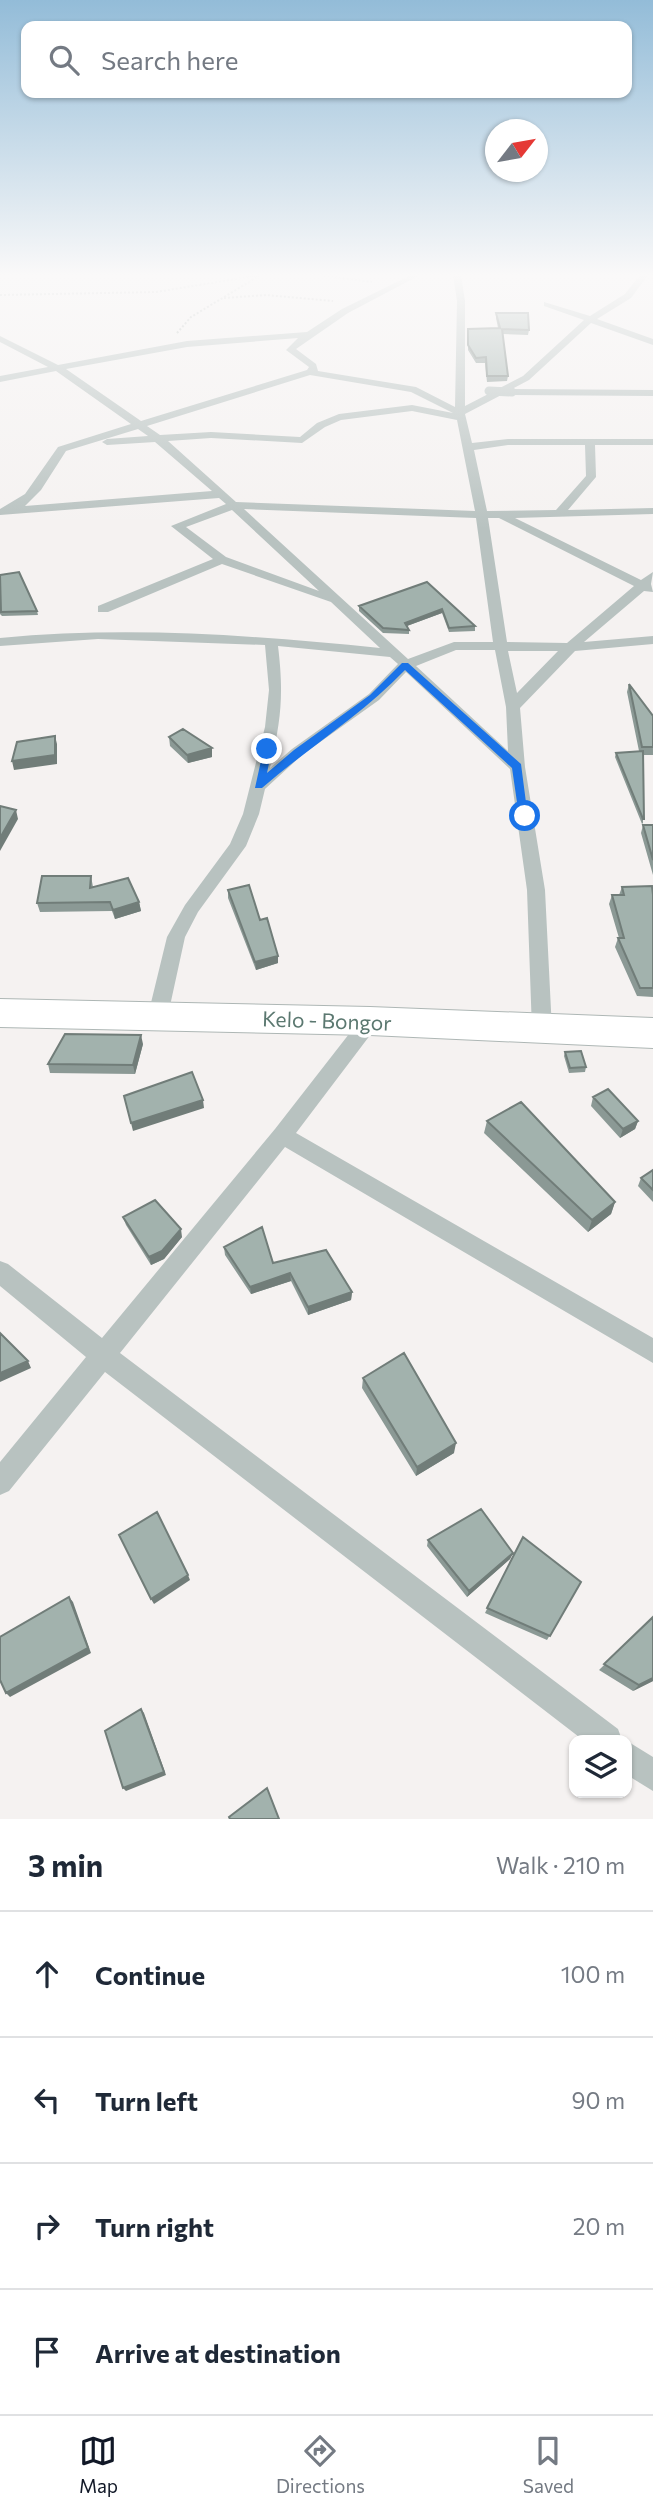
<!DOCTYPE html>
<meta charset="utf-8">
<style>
:root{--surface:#fff;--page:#f2f2f3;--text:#1f2937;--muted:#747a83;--line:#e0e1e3;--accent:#111827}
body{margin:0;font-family:Commissioner,sans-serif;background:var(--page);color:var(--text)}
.controls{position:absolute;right:21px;bottom:21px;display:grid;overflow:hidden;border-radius:14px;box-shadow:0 2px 5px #0004}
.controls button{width:63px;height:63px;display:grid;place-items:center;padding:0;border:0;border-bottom:2px solid var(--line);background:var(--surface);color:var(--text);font:35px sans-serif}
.compass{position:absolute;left:485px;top:119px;width:63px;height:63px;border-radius:50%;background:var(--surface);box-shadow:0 2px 5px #0004;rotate:59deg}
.stop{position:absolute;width:21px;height:21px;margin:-16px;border:5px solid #1a73e8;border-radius:50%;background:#fff}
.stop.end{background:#1a73e8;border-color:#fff;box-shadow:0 2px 7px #0008}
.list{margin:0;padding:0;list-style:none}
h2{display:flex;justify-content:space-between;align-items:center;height:91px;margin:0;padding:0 28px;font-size:30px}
h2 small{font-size:23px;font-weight:400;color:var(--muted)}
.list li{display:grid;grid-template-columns:46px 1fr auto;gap:21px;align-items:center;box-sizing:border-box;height:126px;padding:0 28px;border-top:2px solid var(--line)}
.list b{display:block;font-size:26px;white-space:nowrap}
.list em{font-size:23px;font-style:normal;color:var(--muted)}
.icon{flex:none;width:38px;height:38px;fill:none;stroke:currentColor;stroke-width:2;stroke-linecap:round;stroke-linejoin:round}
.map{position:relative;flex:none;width:653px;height:1819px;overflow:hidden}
.search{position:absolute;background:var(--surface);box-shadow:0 2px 5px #0004;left:21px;right:21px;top:21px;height:77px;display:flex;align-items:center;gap:18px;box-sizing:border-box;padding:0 24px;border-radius:14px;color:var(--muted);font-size:26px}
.sheet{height:595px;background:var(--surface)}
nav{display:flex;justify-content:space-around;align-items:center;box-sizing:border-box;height:98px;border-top:2px solid var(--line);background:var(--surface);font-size:19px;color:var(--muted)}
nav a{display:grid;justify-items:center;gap:4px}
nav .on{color:var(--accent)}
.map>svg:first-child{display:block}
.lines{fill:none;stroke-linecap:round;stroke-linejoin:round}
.highway-casing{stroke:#aeb7b5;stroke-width:2}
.path{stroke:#b5bcba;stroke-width:2;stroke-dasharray:2 2;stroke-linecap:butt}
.street{fill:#b8c2c0;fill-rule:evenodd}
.highway{fill:#fff;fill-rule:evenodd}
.street-bridge{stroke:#b8c2c0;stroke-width:9}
.wall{fill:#8b9995}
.shaded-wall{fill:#717d79}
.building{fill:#a2b2ad;stroke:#717d79;stroke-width:2}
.route{fill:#1a73e8}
.labels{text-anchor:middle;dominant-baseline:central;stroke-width:7;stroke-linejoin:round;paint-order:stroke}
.street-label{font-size:21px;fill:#5b7870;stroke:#fff}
</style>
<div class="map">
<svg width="653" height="1819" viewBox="0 0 653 1819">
<rect width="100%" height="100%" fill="#f5f2f1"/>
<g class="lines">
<g class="highway-casing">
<path id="highway" d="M0,999l370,8 283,11v30l-283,-13 -370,-8z"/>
</g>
<path class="path" d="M319,275l53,7
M0,295l156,-3 104,-17
M224,298l42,-3 67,6
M177,333l14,-16 68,-41"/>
<path class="street" d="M411,275h9l-72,38 -52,36 20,15 2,7 98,16 39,20 2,-106 -4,-26h8l4,26v105l58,-30 61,-56 -40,-14v-4l46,14 35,-22 15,-19h8l-17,23 -34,21 56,20v6l-62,-22 -62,57 -17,9 141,1v6l-141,-1 -5,-3 -42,22 7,29 36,-4h145v6h-58l1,32 -28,33 85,-2v6l-138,4 126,62 12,-8 -2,12 2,8 -9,-1 -60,51 69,-6v8l-78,7 -55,57 5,59 20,123 7,140 -3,5 -7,3 -7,-3 -3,-5 -5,-140 -17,-121 -104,-97 -27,28 -77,55 -37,34 -6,25 -13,32 -48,66 -13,25 -17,78 -3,5 -7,2 -7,-2 -3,-5 19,-78 18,-32 45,-61 13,-30 22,-87 4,-37 -4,-45 -167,-6 -98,7v-8c128,-12 253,-3 380,10l-49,-46 -109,-38 -114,48h-10v-6l115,-47 -42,-33 55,-22 -7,-6 -219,17v-6l25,-15 33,-47 73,-23 -75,-53 -56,11v-6l48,-9 -48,-25v-6l58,29 129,-24 120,-9 35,-23zM298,338l-12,12 23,17 -2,3 -166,51 -75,-52 121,-22zM310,375l101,17 42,21 -41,-8 -73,9 -22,9 -17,14 -89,-5 -51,3 -13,-9zM412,411l45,9 18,91 -239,-9 -68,-61 43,-3 91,5 23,-16 16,-7zM138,429l10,7 -41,3 -5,3 5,3 48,-3 57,49 -187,15 16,-16 25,-39zM508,445h77l1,31 -30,34 -69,1 -13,-61zM244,509l232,9 17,124h-39l-46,17zM232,510l87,81 -93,-34 -40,-30zM488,518h11l135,68 -67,57 -60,-1zM278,646l112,11 8,7 -29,30 -77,55 -22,19c11,-48 14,-73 8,-122zM456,650h39l11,57 2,44 -92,-85zM508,651h50l-41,42z
M370,1013l7,3 3,5 -3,5 -81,107 357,205v25l-368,-216 -165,206 498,376 4,11h-39l-478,-368 -96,119 -9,4v-33l86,-105 -86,-71v-25l8,3 94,74 173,-209 88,-113z
M627,1741l26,16v34l-26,-16z"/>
<use href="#highway" class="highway"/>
<path class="street-bridge" d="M489,391l23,1"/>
</g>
<path class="wall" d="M496,313l33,17 -1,5 -25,-1 5,42 -1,5 -20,1 -2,-19h-9l-8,-13v-21l30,-1 -2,-10z
M0,575l37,36 1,4 -36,1 -2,-2z
M427,582l48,44v5l-26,1 -7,-19 -35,13 2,4v4l-26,-1 -24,-22v-5z
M629,684l24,32v39h-10v68l-1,1 -27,-67 1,-4 23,-2 -12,-59z
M169,737l43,20 -24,6 -18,-17z
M643,825h10v50l-12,-42z
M91,876l2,11 46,15 2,9 -26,8 -3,-8 -72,1 -3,-9z
M622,887l31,8v102l-16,-1 -22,-49 3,-9h1l-10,-34 3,-9h7z
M228,890l32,30 18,43 -22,7 -28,-72z
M143,1044l-8,30 -85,-1 -2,-9z
M565,1052l21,15 -1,5 -16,1 -5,-17z
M593,1097l45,24 -3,8 -15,9 -29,-32z
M487,1121l128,81 -4,12 -23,18 -104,-99z
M653,1170v32l-15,-16 3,-8z
M123,1217l59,20 -18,22 -13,6 -25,-40z
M224,1247l49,16 79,29 -1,8 -43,15 -17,-34 -40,13 -26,-39z
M363,1378l91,75 -38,23 -54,-88z
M523,1537l58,45 -34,58 -62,-27z
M428,1540l85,13 -3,6 -43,38 -40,-51z
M653,1617v64l-20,10 -34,-21z"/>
<path class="shaded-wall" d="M442,609v4l-38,14 1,-4z
M55,736l2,8v20l-43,6 -2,-9z
M212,748v9l-24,6 -1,-8z
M16,810l2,9 -18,32v-13z
M139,902l2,9 -26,8 -2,-9z
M278,956v7l-22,7 -1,-8z
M141,1035l2,9 -8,30 -2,-9z
M203,1100l1,8 -71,23 -2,-8z
M638,1121l-3,8 -15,9 3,-9z
M615,1202l-4,12 -23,18 4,-12z
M181,1229l1,8 -18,22 -13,6 -2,-8z
M290,1273l1,8 -40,13 -1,-7z
M352,1292l-1,8 -43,15v-8z
M28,1361l3,7 -31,14v-9z
M456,1443l-2,10 -38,23 1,-9z
M513,1553l-3,6 -43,38 2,-6z
M188,1575l2,5 -36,24 -3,-5z
M69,1597l4,5 18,51 -81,44 -4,-4z
M653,1678v3l-20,10 6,-6z
M141,1709l3,4 22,62 -40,16 -3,-3z"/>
<path class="building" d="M496,313h32l1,17 -27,-1 6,47h-21l-1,-19 -10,1 -8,-13v-16l32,-1z
M19,572l18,39 -36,1 -1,-37z
M427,582l48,44 -26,2 -7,-19 -37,14 4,7 -26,-2 -24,-22z
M629,684l24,32v31h-11z
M183,729l29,19 -25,7 -18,-18z
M55,736v19l-43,6 5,-19z
M643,751l1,68h-1l-27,-66z
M0,806l16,4 -16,28z
M643,825h10v35z
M42,876h49l-1,12 38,-10 11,24 -26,8 -3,-8 -73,1z
M249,885l11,35 7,-2 11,38 -23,6 -27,-72z
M652,886l1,9v93h-13l-22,-50h6l-12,-43h12l-2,-8z
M65,1034l76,1 -8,30 -85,-1z
M581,1051l5,16 -16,1 -5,-16z
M192,1072l11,28 -72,23 -7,-27z
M608,1089l30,32 -15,8 -30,-32z
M521,1102l94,100 -23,18 -105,-99z
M653,1170v20l-12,-12z
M155,1200l26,29 -19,22 -13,6 -26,-40z
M262,1227l11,36 53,-13 26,42 -44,15 -18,-34 -40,14 -26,-40z
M0,1333l28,28 -28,12z
M404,1353l52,90 -39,24 -54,-89z
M481,1509l32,44 -44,38 -41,-51z
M157,1512l31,63 -37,24 -32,-64z
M523,1537l58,45 -31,54 -63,-28z
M69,1597l19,51 -82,45 -6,-13v-43z
M653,1617v61l-14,7 -35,-21z
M141,1709l23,63 -41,16 -18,-57z
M267,1788l12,31h-49l-1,-2z"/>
<linearGradient id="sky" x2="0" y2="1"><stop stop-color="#93bcd8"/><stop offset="0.52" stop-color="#faf9f9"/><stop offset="1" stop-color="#faf9f9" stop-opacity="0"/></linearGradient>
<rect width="653" height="529" fill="url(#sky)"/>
<path class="route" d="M402,663h6l113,101 7,54 -9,-2 -7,-48 -107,-98c-43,45 -96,77 -143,118h-7l9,-41 8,2 -5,24 27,-23 76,-55z"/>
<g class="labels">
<g class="street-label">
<text transform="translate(327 1020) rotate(2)">Kelo - Bongor</text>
</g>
</g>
</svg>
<div class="controls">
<button><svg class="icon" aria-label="layers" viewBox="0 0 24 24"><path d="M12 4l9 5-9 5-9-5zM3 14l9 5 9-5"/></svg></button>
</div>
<svg class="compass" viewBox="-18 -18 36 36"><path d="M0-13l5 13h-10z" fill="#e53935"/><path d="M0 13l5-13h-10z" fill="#747a83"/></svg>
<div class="stop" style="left:525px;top:816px"></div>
<div class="stop end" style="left:267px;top:749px"></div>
<div class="search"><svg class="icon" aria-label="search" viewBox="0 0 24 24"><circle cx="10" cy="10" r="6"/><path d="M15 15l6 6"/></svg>Search here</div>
</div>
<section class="sheet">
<h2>3 min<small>Walk · 210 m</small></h2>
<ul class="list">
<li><svg class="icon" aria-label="ahead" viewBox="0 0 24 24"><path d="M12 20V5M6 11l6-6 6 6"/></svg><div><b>Continue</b></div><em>100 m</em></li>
<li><svg class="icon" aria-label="left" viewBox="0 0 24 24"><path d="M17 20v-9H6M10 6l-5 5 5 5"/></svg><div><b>Turn left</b></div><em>90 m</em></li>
<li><svg class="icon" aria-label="right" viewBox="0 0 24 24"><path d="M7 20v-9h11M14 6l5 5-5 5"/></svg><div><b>Turn right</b></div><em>20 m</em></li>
<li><svg class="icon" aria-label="arrive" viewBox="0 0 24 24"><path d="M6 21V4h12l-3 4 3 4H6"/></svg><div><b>Arrive at destination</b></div></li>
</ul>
</section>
<nav>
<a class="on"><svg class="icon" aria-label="map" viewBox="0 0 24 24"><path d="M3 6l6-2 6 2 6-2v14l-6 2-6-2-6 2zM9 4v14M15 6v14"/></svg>Map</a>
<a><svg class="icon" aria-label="directions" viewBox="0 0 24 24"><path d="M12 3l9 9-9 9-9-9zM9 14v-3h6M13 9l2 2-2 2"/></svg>Directions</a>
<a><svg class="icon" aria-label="saved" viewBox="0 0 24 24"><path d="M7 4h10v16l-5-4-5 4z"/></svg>Saved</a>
</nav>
